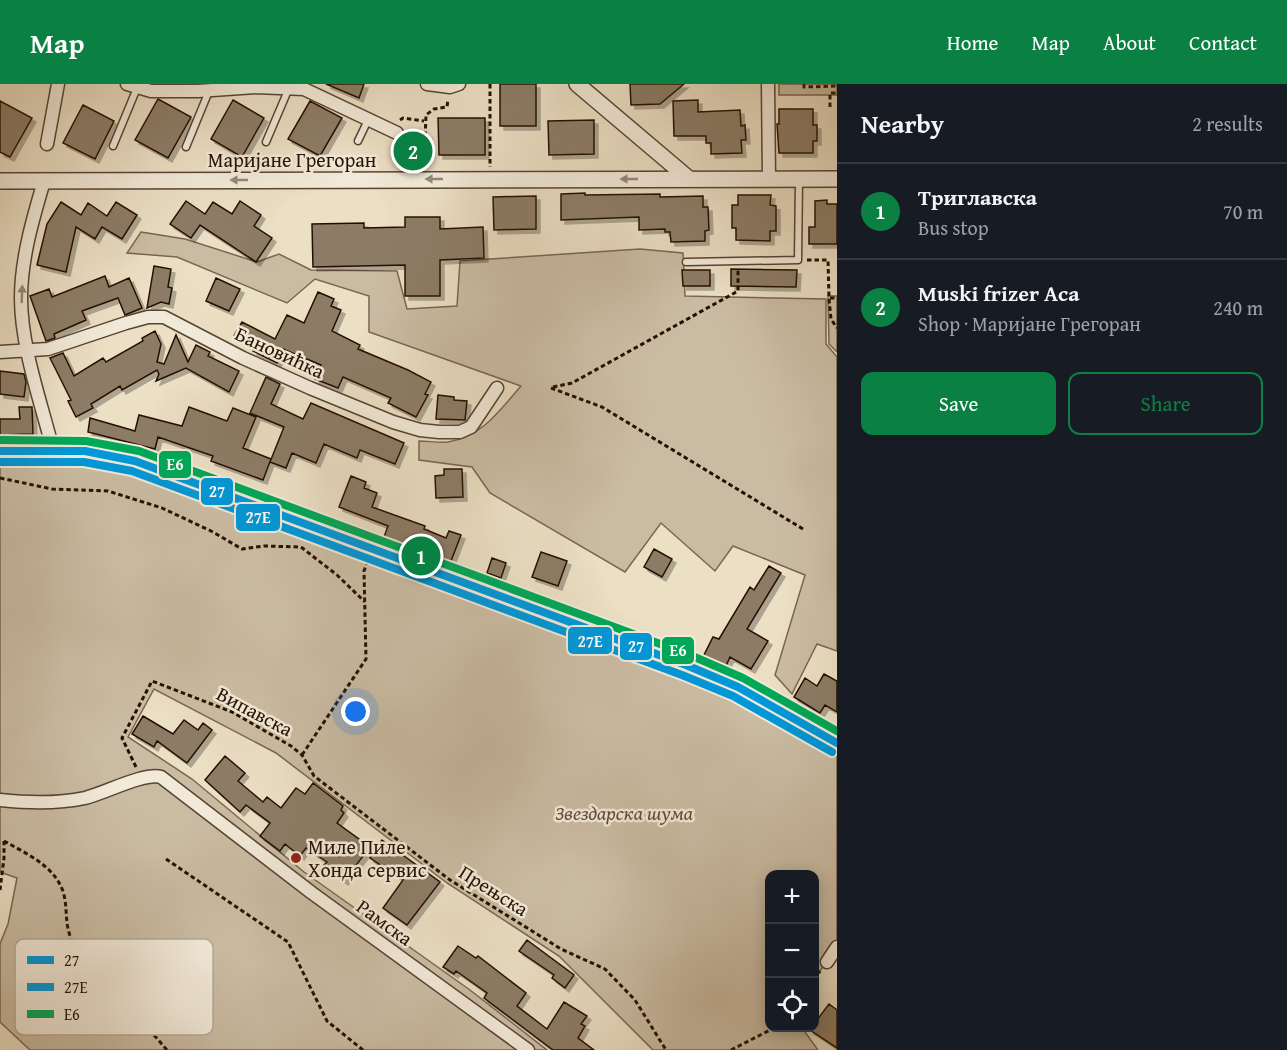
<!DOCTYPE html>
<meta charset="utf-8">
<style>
:root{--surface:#171b24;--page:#242831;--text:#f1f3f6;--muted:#9ea1a6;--line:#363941;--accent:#0b8043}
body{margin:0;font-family:"Gentium Book Plus",serif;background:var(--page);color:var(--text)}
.controls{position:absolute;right:18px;bottom:18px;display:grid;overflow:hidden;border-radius:12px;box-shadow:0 3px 15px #0003}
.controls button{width:54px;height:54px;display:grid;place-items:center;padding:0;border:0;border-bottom:2px solid var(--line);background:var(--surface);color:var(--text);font:30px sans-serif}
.you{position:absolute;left:356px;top:628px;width:21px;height:21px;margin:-15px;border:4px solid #fff;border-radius:50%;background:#1a73e8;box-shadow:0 0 0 9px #1a73e833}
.badge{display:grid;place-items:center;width:39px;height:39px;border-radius:50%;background:var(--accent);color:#fff;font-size:20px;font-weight:700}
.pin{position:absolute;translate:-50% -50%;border:3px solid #fff;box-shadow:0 2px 6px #0006}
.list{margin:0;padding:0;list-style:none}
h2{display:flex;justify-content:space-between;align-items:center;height:78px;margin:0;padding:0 24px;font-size:26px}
h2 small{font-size:20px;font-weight:400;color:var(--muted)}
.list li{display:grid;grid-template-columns:39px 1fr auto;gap:18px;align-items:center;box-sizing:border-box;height:96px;padding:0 24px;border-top:2px solid var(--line)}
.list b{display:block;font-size:22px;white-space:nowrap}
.list p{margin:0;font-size:20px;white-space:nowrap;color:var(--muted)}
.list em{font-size:20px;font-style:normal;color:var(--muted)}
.actions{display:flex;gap:12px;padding:18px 24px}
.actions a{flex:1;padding:14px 0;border:2px solid var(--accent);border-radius:12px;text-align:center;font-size:21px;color:var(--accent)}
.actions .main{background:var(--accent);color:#fff}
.icon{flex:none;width:33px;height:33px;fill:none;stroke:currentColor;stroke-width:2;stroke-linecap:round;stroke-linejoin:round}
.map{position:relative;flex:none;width:837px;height:966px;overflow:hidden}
header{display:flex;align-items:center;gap:36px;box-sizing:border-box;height:84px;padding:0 30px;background:var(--accent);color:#fff}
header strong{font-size:28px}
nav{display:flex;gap:33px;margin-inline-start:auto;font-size:21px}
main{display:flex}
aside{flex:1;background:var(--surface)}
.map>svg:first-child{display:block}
.green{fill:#cabca3;stroke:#786652;stroke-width:1.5}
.building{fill:#8c7c66;stroke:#261101;stroke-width:1.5;filter:url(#shadow)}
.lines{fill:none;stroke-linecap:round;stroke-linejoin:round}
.service-casing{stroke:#574432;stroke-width:9}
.minor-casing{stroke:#574432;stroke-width:15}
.tertiary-casing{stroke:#574432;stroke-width:18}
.secondary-casing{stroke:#261101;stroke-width:21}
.path{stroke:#261101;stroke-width:3;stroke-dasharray:4.5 3;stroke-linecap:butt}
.service{stroke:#f2ead9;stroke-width:6}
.minor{stroke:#f2ead9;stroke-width:12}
.tertiary{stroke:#f2ead9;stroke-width:15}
.secondary{stroke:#f2ead9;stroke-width:18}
.bus-1-casing{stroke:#f2ead9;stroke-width:12}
.bus-2-casing{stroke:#f2ead9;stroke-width:12}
.bus-3-casing{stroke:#f2ead9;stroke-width:12}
.bus-1{stroke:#0098da;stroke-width:8}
.bus-2{stroke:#0098da;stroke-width:8}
.bus-3{stroke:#00a859;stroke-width:8}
.oneway{fill:#968878}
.poi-dot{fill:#8f2418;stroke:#f2ead9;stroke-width:2}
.labels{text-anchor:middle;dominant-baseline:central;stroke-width:5;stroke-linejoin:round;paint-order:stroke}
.street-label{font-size:20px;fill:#261101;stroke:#f2ead9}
.park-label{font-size:20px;font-style:italic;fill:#5f4d3a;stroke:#f2ead9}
.poi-label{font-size:20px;fill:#261101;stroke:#f2ead9;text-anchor:start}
.key{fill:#f2ead9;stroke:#b5a998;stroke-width:1.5}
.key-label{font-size:16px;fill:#261101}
.line-badge{stroke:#f2ead9;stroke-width:2}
.badge-label{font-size:16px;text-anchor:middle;font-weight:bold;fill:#fff}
</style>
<header>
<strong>Map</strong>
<nav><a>Home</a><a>Map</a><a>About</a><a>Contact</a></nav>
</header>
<main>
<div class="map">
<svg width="837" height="966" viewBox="0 0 837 966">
<defs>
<filter id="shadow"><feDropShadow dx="4" dy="4" stdDeviation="0" flood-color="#0004"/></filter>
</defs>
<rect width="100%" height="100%" fill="#ebdfc4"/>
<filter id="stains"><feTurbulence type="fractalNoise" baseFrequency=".00333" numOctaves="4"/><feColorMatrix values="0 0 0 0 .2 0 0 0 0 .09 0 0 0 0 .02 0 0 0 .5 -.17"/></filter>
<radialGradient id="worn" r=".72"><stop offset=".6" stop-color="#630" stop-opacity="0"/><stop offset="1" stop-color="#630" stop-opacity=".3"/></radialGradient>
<path class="green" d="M779,0h58v11h-58z
M141,148l44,7 72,23 22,-8 32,16 86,1 10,38 50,-3 3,-45 180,-12 43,4 2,43 141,3v45l11,13v294l-20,-7 -25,50 -17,-19 30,-100 -72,-29 -18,25 -54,-48 -36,49 -135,-79 -18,-26 -53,-7v-19c9,0 20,2 29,1 34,-5 52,-32 73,-56l-152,-54v-36l-54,-17 -28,24 -110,-46 -50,-4z
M828,212h9v56l-8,-8z
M0,374l92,4 32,6 572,205 37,18 104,62v194l-22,31 -1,-104h-44v154h32l16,22h-165l-94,-94 -112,-73 -171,-130 -122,-64 -26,48 64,42 112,93 166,118 77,60h-517l-30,-28v-78l8,-20 9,-46 -17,-6z"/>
<path class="building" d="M326,0h38l-5,14z
M500,0h36v42h-36z
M630,0h54l-24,20 -29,1z
M158,15l33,18 -23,41 -33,-18z
M233,16l31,18 -22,39 -31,-18z
M698,16v12l42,-2 1,16 4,-1 1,15h-5l1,13 -31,1v-11h-5v-7h-32l-1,-35z
M0,17l32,17 -22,39 -10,-5z
M310,17l32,17 -22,38 -32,-17z
M83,21l31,16 -19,38 -32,-16z
M779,25h34v16h4v16h-4v12h-34l-2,-29h2z
M438,34h47v37h-46z
M594,36v34l-45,1 -1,-34z
M405,60h15v15h-15z
M585,109v2l75,-1v3l43,-1v11h5l1,23 -4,1v10l-34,1 -1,-10h-5v-3l-26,1v-13l-78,3v-26z
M738,111h33l-1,10 6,1v25h-6v10l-34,-1v-12h-4v-23h6z
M536,112v33l-42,1 -1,-33z
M827,116v4h10v40h-28v-17h6v-26z
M186,117l19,13 8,-12 19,12 8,-13 21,14 -7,11 18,12 -16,24 -56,-37 -9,13 -21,-14z
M61,118l20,13 7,-12 19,13 9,-14 21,13 -15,24 -20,-12 -7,12 -19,-12 -10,45 -29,-7 10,-41z
M405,133h35v12l43,-2 1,31 -44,2v36h-35v-31l-92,2 -1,-43 52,-1v5l41,-1z
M154,182l17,3 -3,18 4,1 -3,16 -8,-2 -14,6z
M731,185l66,1 -1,17 -65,-1z
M682,186h28v16h-27z
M105,192l4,11 20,-9 13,30 -17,7 -7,-17 -36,13 4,9 -32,14 1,4 -9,3 -16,-45 19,-7 3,8z
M216,194l24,11 -11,22 -23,-10z
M318,208l16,7 -3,7 10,4 -9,21 28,14 -2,4 50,21 23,12 -6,12 3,1 -12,22 -28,-14 3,-5 -48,-21 -5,11 -23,-9 6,-14 -38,-16 -6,14 -24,-12 2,-4 -21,-11 8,-14 33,17 12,-24 17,8z
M155,247l6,13 -4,18 7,2 12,-29 12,27 8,-17 14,7 -2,4 31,15 -10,21 -43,-24 -30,13 3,-7 -2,-4 -35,20 -2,-4 -29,18 2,4 -17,9 -8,-16 3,-1 -21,-42 13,-5 11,23 29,-18 3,4 37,-21 -1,-3z
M0,287l24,3 2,8 -2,15 -24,-3z
M266,293l14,7 -9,20 32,15 8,-16 93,40 -9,21 -35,-14 -3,8 -33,-14 -8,19 -24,-10 -6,15 -16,-6 14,-35 -34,-14z
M438,311l16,2v3l13,1 -2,19 -29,-1z
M19,323h13l1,27 -33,1v-16h20z
M189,323l38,14 6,-13 23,9 -13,31 28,11 -8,21 -52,-19 2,-5 -55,-19 -3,12 -67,-17 2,-14 45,13 4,-16 43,11z
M444,385h18l1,28 -27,1 -1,-22 9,-1z
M351,392l15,6 -2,6 13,5 -5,14 53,19 -1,3 22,9 3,-7 12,4 -10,26 -67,-24 4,-11 -49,-19z
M654,465l18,10 -10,18 -18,-10z
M541,468l26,9 -9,25 -26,-9z
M492,474l14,5 -5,15 -14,-5z
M769,482l12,7 -34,56 21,12 -17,28 -21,-12 -5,11 -22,-11 10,-20 6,2 31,-52 4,3z
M824,590l13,7v31l-12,-7 -5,8 -26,-16 11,-19 12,8z
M143,632l30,18 11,-14 14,10 5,-7 9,7 -25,33 -30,-22 -3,6 -22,-13z
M225,672l20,17 -7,8 25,21 4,-5 14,11 15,-20 9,6 8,-11 30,23 -2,4 3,3 -7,10 33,24 -26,34 -20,-16 3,-3 -21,-14 -6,8 -15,-12 -5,7 -20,-15 10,-13 -24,-18 -6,7 -35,-32z
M382,756l58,42 -33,43 -24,-17 20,-28 -33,-22z
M527,856l47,35 -9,13 -13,-10 2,-3 -35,-24z
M458,862l18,12 2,-2 48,37 -9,13 30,23 17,-27 23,14 -6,8 4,2 -7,12 16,12h-41l-69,-52 3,-5 -31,-22 -2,3 -11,-7z
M829,920l8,6v38l-27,-18 4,-2v-4z"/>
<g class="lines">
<g class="service-casing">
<path id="service" d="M358,57l10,-21
M266,58l23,-54
M113,62l24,-58
M186,63l23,-56
M686,178l112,-2 1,-80"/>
</g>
<g class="minor-casing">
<path id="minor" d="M127,0l24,7h47l58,-4 48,2 93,44
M427,0l23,3 9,-3
M768,0l1,95
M47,60l11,-60
M44,97c-11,37 -23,78 -23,117 0,49 20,104 32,152
M0,268l48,-3 78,-26 22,-6h16l79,41 67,30 83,34 27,8 19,2h21l11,-5 26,-39
M0,716c28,3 57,4 85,-2 20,-5 60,-26 76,-21l151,116 216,157
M827,878l10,-15"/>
</g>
<g class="tertiary-casing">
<path id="tertiary" d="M577,0l111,94
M0,97l837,-2"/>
</g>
<g class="secondary-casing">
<path id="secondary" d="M0,367h85l50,10 551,204 52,22 99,56"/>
</g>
<path class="path" d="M490,0v83
M804,0v3l33,-1
M830,23v-14h7
M400,36l3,-2 21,3
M424,82l2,-51 8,-6 13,-2 1,-8
M807,176h21l1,38h8
M829,215l2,20 6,9
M553,303l19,-4 166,-92v-21
M551,304l51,19 201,122
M0,394l52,11 56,2 54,17 49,23 31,18 22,-3 37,1 36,28 28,27
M302,671l64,-96 -2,-88 3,-8
M136,683l-14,-29 30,-57 80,31 59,34 11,9 12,21 136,104 111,69 44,20 30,31 31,50
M4,757c23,13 53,26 60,54 4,18 0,27 8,46l95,109
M166,775l122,83 39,79 36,29
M0,806l4,-32v-17
M814,895l6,-8
M731,966l43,-22"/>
<use href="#service" class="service"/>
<use href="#minor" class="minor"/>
<use href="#tertiary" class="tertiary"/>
<use href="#secondary" class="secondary"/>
<g class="bus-1-casing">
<path id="bus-1" d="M0,367h85l50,10 551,204 52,22 99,56"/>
</g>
<g class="bus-2-casing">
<path id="bus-2" d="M0,378h84l48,9 550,204 51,21 99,56"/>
</g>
<g class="bus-3-casing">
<path id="bus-3" d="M0,356l86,1 53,10 551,204 53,23 94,53"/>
</g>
<use href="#bus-1" class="bus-1"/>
<use href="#bus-2" class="bus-2"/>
<use href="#bus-3" class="bus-3"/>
</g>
<defs><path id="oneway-solid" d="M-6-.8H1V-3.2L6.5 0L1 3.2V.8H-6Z" transform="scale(1.5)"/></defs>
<g class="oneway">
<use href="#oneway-solid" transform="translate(434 95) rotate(180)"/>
<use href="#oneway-solid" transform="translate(629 95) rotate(180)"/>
<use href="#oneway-solid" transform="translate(239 96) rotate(180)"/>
<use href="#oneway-solid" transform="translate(22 210) rotate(-88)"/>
</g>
<circle class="poi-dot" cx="296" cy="774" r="6"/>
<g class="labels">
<g class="street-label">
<text x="292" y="75">Маријане Грегоран</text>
<text transform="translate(280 268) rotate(25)">Бановићка</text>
<text transform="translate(255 627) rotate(28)">Випавска</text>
<text transform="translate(494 806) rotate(32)">Прењска</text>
<text transform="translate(385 838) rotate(36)">Рамска</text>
</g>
<g class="park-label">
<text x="624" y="728">Звездарска шума</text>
</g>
<g class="poi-label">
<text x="308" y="762">Миле Пиле<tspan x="308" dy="23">Хонда сервис</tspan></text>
</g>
</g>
<rect x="15" y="855" width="198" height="96" rx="9" class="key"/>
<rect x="27" y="872" width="27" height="8" fill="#0098da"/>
<rect x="27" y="899" width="27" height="8" fill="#0098da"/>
<rect x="27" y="926" width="27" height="8" fill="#00a859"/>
<g class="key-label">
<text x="64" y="882">27</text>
<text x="64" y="909">27E</text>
<text x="64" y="936">E6</text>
</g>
<g class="line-badge">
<rect x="158" y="366" width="34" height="29" rx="6" fill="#00a859"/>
<rect x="200" y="393" width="34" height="29" rx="6" fill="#0098da"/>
<rect x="235" y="419" width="46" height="29" rx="6" fill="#0098da"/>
<rect x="567" y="542" width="46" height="29" rx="6" fill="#0098da"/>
<rect x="619" y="548" width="34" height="29" rx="6" fill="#0098da"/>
<rect x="661" y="552" width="34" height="29" rx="6" fill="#00a859"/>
</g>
<g class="badge-label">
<text x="175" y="386">E6</text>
<text x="217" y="413">27</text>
<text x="258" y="439">27E</text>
<text x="590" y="563">27E</text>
<text x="636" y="568">27</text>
<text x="678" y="572">E6</text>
</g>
<rect width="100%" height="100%" filter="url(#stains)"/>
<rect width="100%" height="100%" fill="url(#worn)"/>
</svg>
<div class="controls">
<button>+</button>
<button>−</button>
<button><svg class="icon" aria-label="locate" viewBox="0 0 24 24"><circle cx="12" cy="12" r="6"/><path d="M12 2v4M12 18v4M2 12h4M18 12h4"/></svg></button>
</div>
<div class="you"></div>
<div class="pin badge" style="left:421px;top:472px">1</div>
<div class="pin badge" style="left:413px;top:67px">2</div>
</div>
<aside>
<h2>Nearby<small>2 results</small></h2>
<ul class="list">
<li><span class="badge">1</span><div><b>Триглавска</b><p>Bus stop</p></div><em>70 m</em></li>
<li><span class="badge">2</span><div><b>Muski frizer Aca</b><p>Shop · Маријане Грегоран</p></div><em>240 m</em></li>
</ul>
<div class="actions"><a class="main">Save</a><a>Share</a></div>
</aside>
</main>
